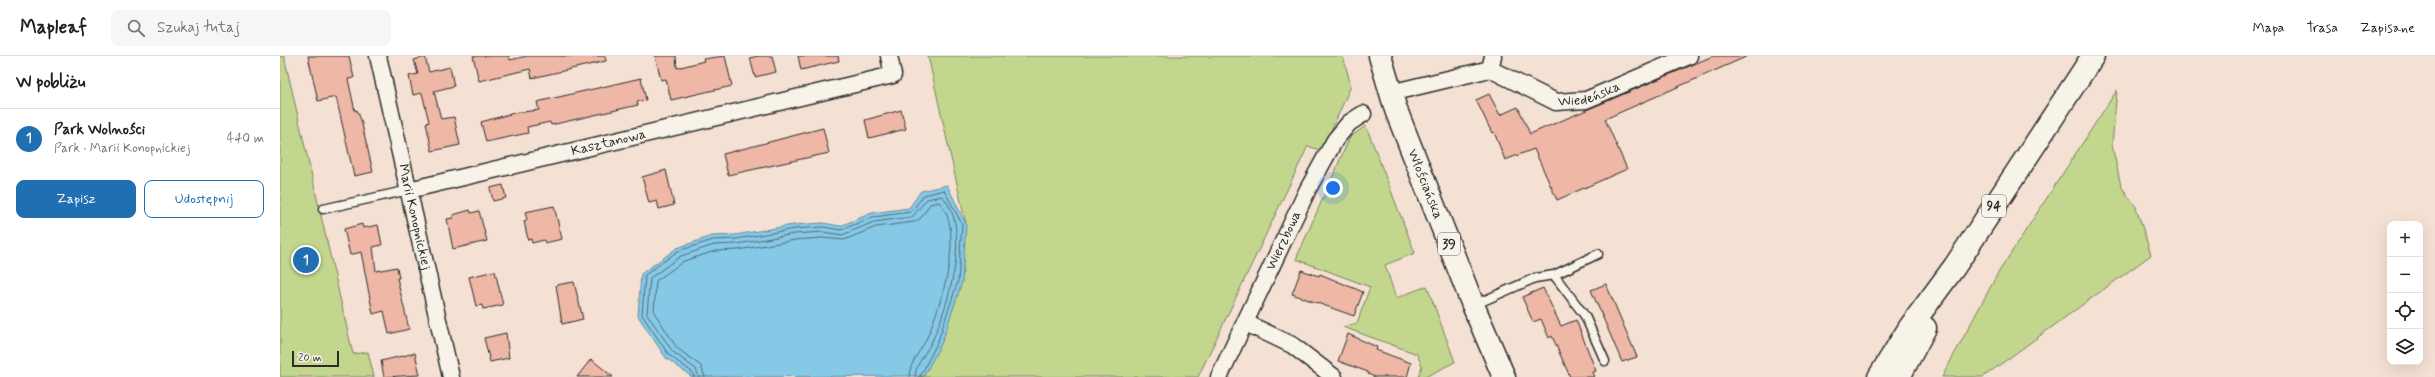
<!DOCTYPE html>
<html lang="pl">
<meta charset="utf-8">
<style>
:root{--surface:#fff;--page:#f6f6f6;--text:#202124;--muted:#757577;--line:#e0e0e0;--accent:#1f6fb2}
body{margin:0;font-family:Mynerve,sans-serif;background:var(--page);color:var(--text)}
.controls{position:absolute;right:12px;bottom:12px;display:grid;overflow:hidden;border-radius:8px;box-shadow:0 4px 16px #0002}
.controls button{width:36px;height:36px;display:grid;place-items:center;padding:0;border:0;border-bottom:1px solid var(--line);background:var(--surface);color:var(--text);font:20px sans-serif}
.scale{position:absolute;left:12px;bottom:10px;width:47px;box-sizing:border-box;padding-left:4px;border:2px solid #2b2b2b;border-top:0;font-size:11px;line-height:14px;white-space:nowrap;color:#2b2b2b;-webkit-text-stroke:3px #f7f3e8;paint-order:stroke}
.you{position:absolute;left:1053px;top:132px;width:14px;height:14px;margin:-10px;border:3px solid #fff;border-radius:50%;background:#1a73e8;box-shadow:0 0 0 6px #1a73e833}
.badge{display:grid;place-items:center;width:26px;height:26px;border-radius:50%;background:var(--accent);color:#fff;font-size:13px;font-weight:700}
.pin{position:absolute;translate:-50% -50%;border:2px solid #fff;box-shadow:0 1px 4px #0006}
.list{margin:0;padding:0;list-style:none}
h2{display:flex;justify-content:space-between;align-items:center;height:52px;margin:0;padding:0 16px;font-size:17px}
h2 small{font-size:13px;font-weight:400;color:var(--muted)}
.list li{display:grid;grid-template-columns:26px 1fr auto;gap:12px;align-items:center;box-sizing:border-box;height:60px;padding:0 16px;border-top:1px solid var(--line)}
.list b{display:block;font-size:15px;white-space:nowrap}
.list p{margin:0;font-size:13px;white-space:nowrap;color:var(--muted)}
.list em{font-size:13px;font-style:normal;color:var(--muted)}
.actions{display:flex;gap:8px;padding:12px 16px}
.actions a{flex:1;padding:9px 0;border:1px solid var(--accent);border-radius:8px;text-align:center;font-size:14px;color:var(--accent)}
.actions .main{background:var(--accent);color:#fff}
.icon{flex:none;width:22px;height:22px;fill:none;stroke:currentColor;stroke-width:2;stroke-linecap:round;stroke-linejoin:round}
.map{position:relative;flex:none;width:2155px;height:321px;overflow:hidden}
header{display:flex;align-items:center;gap:24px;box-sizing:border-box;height:56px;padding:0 20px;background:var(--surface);border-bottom:1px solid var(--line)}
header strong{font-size:19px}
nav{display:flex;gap:22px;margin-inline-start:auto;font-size:14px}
.search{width:280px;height:36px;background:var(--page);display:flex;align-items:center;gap:10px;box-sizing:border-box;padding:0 14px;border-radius:8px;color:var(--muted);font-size:15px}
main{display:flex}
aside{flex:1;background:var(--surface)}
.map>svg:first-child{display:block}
.green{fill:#c2d78d;stroke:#76815c}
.water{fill:#86c9e7;stroke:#628a9c}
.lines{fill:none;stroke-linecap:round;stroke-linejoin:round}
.shore{stroke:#4f6a76;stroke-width:1}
.building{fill:#efb7a5;stroke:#2b2b2b}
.lane-casing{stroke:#2b2b2b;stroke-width:11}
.street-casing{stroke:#2b2b2b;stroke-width:19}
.primary-casing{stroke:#2b2b2b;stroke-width:25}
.lane{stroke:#f7f3e8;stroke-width:8}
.street{stroke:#f7f3e8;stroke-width:16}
.primary{stroke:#f7f3e8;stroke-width:22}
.labels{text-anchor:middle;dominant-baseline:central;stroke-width:3;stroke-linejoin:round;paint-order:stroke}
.shield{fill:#f7f3e8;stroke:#686764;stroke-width:1}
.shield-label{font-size:13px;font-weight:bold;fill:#2b2b2b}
.street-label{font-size:14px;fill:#2b2b2b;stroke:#f7f3e8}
</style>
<header>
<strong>Mapleaf</strong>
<div class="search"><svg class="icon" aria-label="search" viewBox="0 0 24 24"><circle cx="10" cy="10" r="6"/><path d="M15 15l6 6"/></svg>Szukaj tutaj</div>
<nav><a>Mapa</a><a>Trasa</a><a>Zapisane</a></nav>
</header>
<main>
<aside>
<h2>W pobliżu<small></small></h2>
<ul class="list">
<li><span class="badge">1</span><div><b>Park Wolności</b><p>Park · Marii Konopnickiej</p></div><em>440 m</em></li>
</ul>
<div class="actions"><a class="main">Zapisz</a><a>Udostępnij</a></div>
</aside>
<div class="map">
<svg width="2155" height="321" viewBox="0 0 2155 321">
<rect width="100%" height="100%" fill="#f5e1d4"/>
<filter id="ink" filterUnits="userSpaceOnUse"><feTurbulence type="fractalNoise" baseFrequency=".025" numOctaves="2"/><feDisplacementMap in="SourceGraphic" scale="8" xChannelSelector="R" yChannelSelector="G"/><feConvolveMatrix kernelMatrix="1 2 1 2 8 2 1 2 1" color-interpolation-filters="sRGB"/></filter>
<g filter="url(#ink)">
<path class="green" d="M0,0h4l69,298 15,-2 6,25h-94z
M648,0h415l8,30 -29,65 -14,-5 -110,231h-281l7,-1 42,-152z
M1837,34l-5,55 9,41 15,21 15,48 -168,122h-41l56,-104z
M1086,70l49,127 -30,12 11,33 31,-12 28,76 -30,15h-7l4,-11 -5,-12 -74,-27 14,-4 13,-36 -74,-28 54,-122z"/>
<path class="water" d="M667,129l19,39 -4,58 -20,60 -18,34 -232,1 -26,-19 -28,-42 3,-42 36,-26 35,-12 23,-1 58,-10 30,-2 17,3 32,-13 37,-5 12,-17z"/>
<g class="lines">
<path class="shore" d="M414,321l-2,-5 -23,-17 -27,-40 3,-40 33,-24 35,-11 23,-1 58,-10 29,-2 18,3 32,-13 38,-5 13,-17 20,-5 18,34 -4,57 -20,60 -18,36
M419,321l-3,-8 -23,-17 -26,-38 3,-36 31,-22 33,-11 23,-1 57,-10 29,-2 19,3 32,-13 38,-5 15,-18 15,-3c30,32 7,107 -9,143 -5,12 -18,25 -18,38
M425,321l-4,-11 -24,-18 -23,-36 2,-31 28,-20 31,-10 23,-1 57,-10 27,-2 22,2 32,-13 38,-5 7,-4 9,-14 9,-2c27,29 2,101 -11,133 -5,14 -19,27 -19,42"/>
</g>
<path class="building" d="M28,0h41l5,22 -6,1 7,32 2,-1 4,10 12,52 -19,4 -18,-79 -18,4z
M193,0h36l1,4 17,-4h78l1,5 -74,17 -2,-9 -51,12z
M375,0h21l1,12 27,-7 -1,-2 22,-3 7,30 -61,14 -5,-21 -5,1z
M478,0h14l4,16 -21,5 -5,-19z
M518,0h40l1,5 -38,9z
M1433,0h35l-143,63 22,50 -70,31 -23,-51 -29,11 -11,-28 -2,1 -16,-33 13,-6 11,21 18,-8 12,27z
M145,1l4,15 21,-5 4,19 -20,5 7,28 13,-2 6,28 -28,6 -6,-28 3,-1 -7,-29 -9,2 -4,-19 9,-2 -4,-14z
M361,22l5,22 -9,2 1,3 -87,20 -1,-3 -23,5 1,6 -42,9 -5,-20 33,-9 25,-3 -2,-8z
M621,54l5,19 -37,9 -4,-18z
M543,72l6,25 -101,22 -5,-21z
M386,114l8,35 -15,4 -2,-8 -8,2 -7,-26z
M223,129l3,13 -13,3 -3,-13z
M274,150l8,33 -17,4 -1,-3 -12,3 -1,-4 -3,1 -4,-19 3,-1 -2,-8z
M190,154l1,3 8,-2 8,30 -34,8 -6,-30 6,-1v-3z
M82,168l1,4 15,-3 4,20 -9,2 3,24 21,-4 2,11h-2l12,51 -20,5 -5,-23 -11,3 -12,-62 -11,3 -6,-26z
M1021,214l18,6 1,-2 43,18 -9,24 -62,-22z
M215,215l8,34 -20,4 -1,-4 -6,1 -7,-29z
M294,226l9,37 -21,5 -6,-39z
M1326,228l31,73 -15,5 -31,-72z
M1263,232l18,38 15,-6 20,51 -4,1 2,5h-24l-18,-41 -3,2 -8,-19 -8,3 -11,-25z
M226,277l3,25 -19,4 -6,-24z
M1068,278l29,13 -1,3 35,13 -4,14h-32l-7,-3v-2l-30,-11z
M135,297l5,22 -36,2 -3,-16z
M311,303l10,8 12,10h-36z"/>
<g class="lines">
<g class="lane-casing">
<path id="lane" d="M43,153l86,-19
M1274,219l44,-21
M1194,249l61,-27 19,-3 31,41 20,45"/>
</g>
<g class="street-casing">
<g id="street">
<path id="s1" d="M98,0l73,321"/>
<path id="s2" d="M1210,13l66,33 30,-2 103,-44"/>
<path d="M1110,37l100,-24 3,-13"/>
<path id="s3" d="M129,134l484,-115 -4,-19"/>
<path d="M966,267l46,22 42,32"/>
<path id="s4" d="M939,321l89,-188 27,-49 14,-17 14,-9"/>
</g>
</g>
<g class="primary-casing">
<g id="primary">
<path id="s5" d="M1100,0l16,54 77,195 31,72"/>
<path d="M1599,321l31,-50 45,-61 138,-210"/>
<path d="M1619,321l26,-49"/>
</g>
</g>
<use href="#lane" class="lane"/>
<use href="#street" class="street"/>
<use href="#primary" class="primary"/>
</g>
</g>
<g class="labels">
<g class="shield">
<rect x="1702" y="139" width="24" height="22" rx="3"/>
<rect x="1158" y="177" width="22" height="22" rx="3"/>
</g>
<g class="shield-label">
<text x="1714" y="150">94</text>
<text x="1169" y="188">39</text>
</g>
<g class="street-label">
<text stroke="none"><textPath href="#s2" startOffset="108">Wiedeńska</textPath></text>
<text stroke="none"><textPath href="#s3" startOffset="205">Kasztanowa</textPath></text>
<text stroke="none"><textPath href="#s5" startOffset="136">Włościańska</textPath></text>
<text stroke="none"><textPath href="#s1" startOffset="165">Marii Konopnickiej</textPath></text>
<text stroke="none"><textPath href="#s4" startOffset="151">Wierzbowa</textPath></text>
</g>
</g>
</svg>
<div class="controls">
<button>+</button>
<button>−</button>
<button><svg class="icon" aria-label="locate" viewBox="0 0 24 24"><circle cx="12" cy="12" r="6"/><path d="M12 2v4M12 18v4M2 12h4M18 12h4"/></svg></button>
<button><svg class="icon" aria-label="layers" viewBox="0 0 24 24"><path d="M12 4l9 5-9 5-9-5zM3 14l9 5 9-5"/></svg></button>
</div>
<div class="scale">20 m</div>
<div class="you"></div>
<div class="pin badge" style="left:26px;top:204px">1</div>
</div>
</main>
